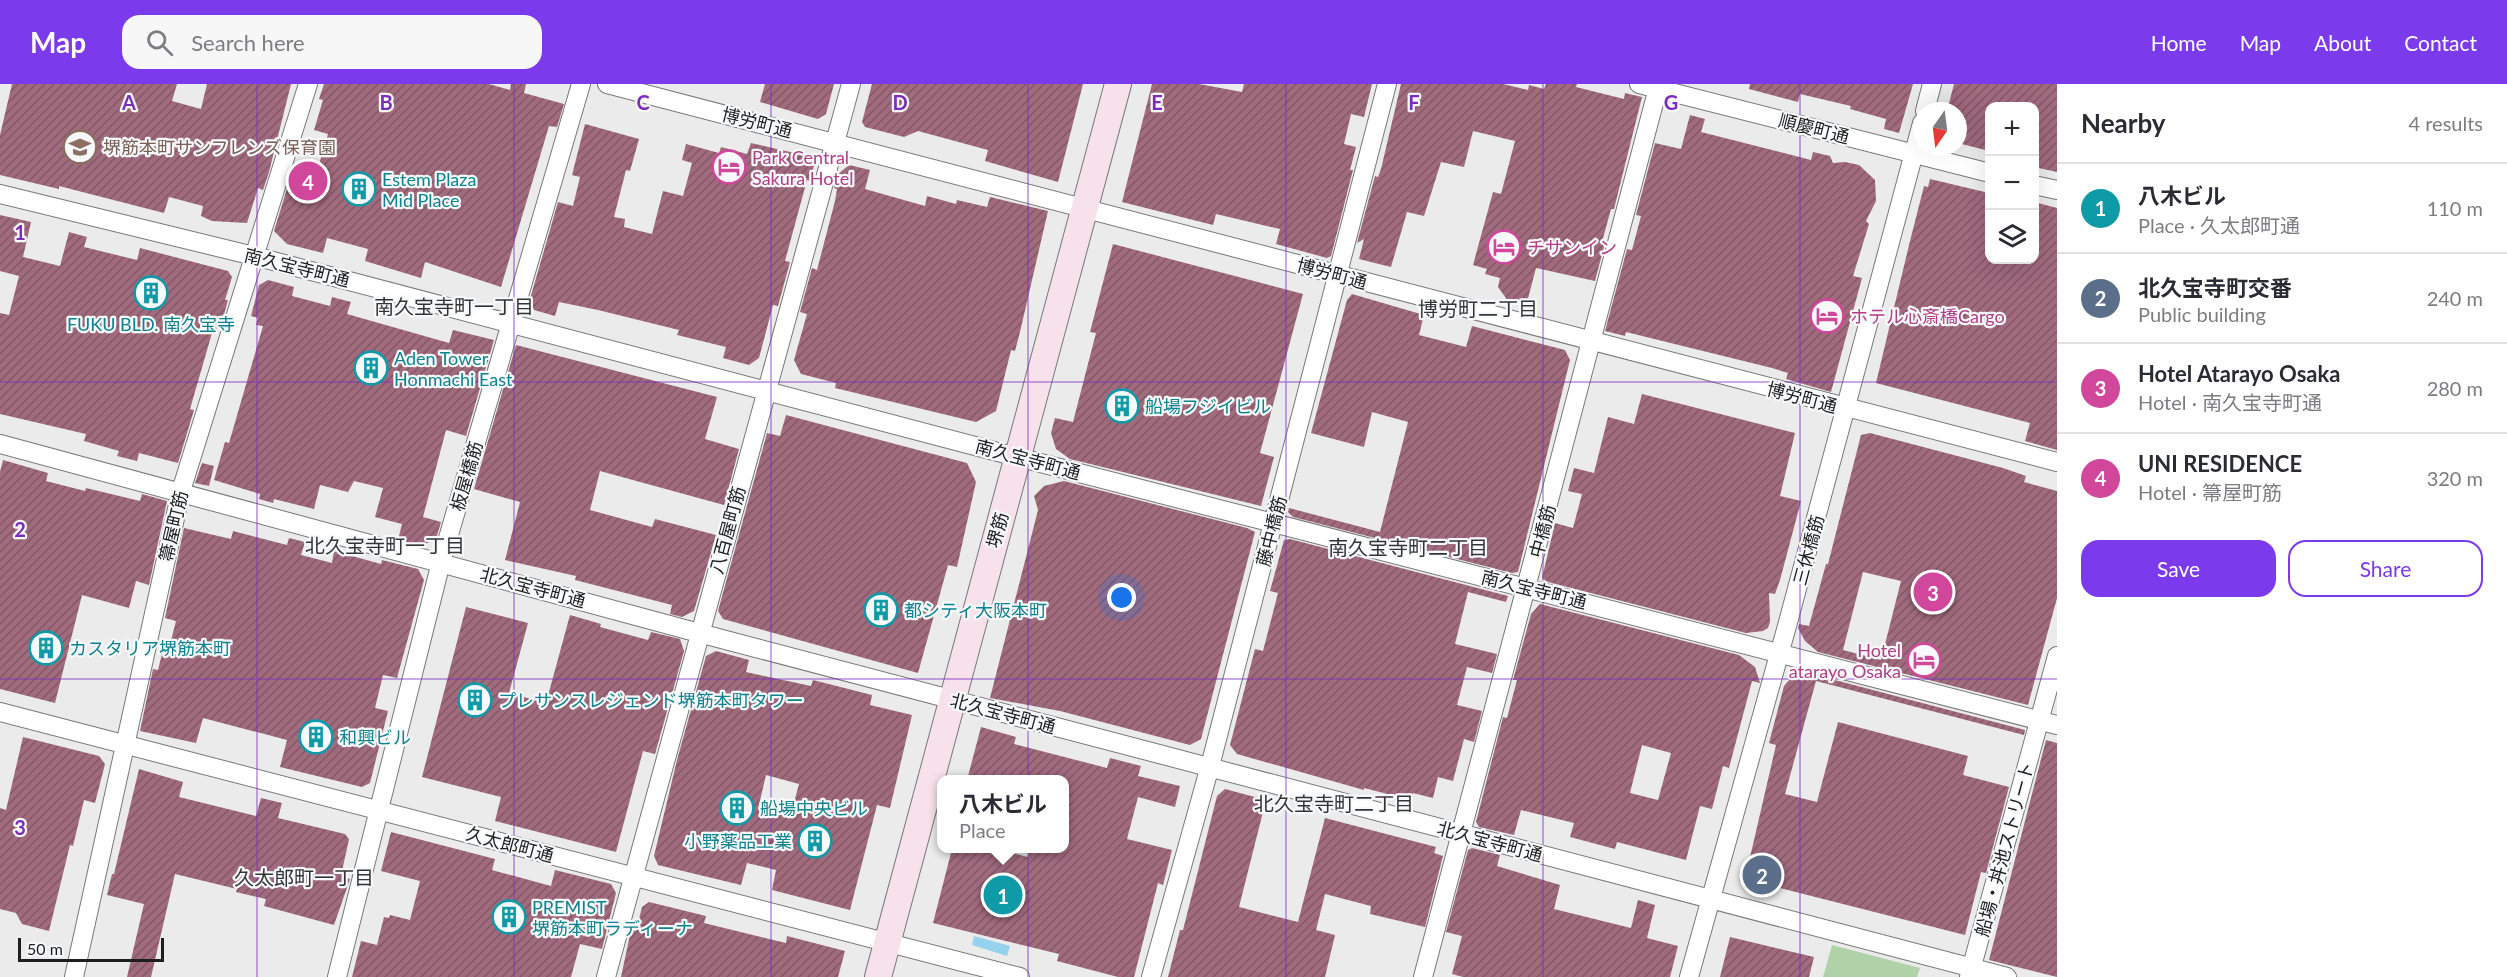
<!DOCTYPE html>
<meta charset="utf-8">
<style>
:root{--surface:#fff;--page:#f7f7f7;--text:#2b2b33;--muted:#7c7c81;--line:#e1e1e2;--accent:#7c3aed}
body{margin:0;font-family:Lato,"Noto Sans JP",sans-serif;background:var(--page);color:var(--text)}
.controls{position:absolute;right:18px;top:18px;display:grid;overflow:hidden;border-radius:12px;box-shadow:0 6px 24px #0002}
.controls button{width:54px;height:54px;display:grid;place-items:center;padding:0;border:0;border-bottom:2px solid var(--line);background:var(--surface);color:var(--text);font:30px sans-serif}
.compass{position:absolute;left:1913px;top:18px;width:54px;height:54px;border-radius:50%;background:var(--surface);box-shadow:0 6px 24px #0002;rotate:194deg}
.scale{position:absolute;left:18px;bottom:15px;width:146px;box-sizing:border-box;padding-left:6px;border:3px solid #1e1e1f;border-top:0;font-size:16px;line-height:21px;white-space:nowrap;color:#1e1e1f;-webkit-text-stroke:4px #f8f9fa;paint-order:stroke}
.you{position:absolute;left:1122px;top:514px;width:21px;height:21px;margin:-15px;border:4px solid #fff;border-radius:50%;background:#1a73e8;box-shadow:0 0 0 9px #1a73e833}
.badge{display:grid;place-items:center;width:39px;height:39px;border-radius:50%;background:var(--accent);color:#fff;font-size:20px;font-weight:700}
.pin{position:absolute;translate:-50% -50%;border:3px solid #fff;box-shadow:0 2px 6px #0006}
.popup{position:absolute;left:937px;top:691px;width:132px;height:78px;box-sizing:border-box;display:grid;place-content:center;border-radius:12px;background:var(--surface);filter:drop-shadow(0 2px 4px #0005);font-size:20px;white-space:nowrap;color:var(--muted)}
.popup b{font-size:22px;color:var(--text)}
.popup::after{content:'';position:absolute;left:50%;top:100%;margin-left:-12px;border:12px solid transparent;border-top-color:var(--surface)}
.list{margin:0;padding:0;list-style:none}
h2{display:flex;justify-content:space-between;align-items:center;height:78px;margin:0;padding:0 24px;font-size:26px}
h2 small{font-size:20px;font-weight:400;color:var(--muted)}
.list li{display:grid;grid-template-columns:39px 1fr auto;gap:18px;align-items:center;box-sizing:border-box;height:90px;padding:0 24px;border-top:2px solid var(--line)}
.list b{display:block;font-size:22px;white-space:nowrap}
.list p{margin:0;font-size:20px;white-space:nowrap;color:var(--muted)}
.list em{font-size:20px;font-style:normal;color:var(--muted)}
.actions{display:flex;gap:12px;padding:18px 24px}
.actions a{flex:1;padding:14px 0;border:2px solid var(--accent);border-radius:18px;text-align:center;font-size:21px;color:var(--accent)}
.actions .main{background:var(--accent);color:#fff}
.icon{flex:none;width:33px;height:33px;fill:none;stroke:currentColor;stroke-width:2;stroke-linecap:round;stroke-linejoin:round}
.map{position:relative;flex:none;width:2057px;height:893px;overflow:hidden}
header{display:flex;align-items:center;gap:36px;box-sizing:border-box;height:84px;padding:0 30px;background:var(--accent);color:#fff}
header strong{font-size:28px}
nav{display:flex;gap:33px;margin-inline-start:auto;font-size:21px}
.search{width:420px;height:54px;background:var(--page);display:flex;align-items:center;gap:15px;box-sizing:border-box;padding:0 21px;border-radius:18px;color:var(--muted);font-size:22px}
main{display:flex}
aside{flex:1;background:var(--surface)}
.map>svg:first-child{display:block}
.park{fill:#b0d2a9}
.water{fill:#95d2ee}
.building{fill:url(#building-hatch);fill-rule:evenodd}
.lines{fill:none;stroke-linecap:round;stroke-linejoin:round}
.street-casing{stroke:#777879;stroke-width:20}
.secondary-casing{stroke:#777879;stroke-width:28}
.street{stroke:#fff;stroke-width:18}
.secondary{stroke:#f7e2ec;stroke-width:26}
.grid{fill:none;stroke:#7b2cbf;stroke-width:1.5;stroke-opacity:0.55}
.labels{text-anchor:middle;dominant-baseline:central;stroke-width:4.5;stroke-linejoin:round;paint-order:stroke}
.street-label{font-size:18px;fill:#1e1e1f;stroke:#f8f9fa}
.education-label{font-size:18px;fill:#785e54;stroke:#f8f9fa;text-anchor:start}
.hotel-label{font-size:18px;fill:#b23c85;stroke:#f8f9fa;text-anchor:start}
.culture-label{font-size:18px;fill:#0d838f;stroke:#f8f9fa;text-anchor:start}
.neighbourhood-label{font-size:20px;fill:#343435;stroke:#f8f9fa}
.grid-label{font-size:20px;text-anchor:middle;font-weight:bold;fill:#7b2cbf;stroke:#f8f9fa;stroke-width:4.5;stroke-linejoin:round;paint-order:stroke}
</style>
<header>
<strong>Map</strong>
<div class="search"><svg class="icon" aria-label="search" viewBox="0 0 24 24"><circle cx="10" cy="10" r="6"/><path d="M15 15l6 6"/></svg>Search here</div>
<nav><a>Home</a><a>Map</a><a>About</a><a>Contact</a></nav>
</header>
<main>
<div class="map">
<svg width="2057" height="893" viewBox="0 0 2057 893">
<defs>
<pattern id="building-hatch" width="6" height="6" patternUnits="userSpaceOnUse" patternTransform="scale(1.5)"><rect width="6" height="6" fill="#a16b7e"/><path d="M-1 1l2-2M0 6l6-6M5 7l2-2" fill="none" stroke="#835767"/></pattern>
</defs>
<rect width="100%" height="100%" fill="#ebebec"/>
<path class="park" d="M1832,861l88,23 -3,9h-94z"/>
<path class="water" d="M974,852l36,10 -3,10 -35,-11z"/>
<path class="building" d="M12,0h165l-5,17 29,8 6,-25h84l-22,88 -6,18 -5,-2 -11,35 -35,-2 -11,-5 2,-10 -34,-9 -5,16 -105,-27v3l-59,-14v-40z
M324,0h165l21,6 1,-6h15l-2,9 40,11 -7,23 -8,-1 -48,161 -76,-25 -4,16 -56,-17 3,-12 -41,-11 -4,15 -36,-9 -13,-13 16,-52 5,1 2,-7 18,5 13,-44 -14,-4 9,-30 -4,-1z
M765,0h69l-8,30 -8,5 -58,-17z
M872,0h211l-25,98 -73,-21 3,-11 -70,-19 -14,6 -39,-10 -3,-5z
M1152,0h47l43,8 2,-8h128l-8,33 -13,-3 -7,30 12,3 -6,23h3l-22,86 -4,2 -51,-14 4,-15 -64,-15 -3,11 -91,-23z
M1401,0h102l25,6 1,-5 15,4 2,-5h31l-1,3 48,12 1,-6 17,4 -28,112h-3l-9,33 3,1 -10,38 -59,-13 -10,38 -18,-5 -10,-14 2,-9 -15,-4 2,-5 -14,-4 20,-73 8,2 14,-53 -42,-10 -9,36 -23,-5 -17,54 -17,-4 -16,55 -32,-8 5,-20 -7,4 18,-67 3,1 3,-8z
M1750,0h163l-14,49 -15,-4 2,-10 -36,-10 1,-3 -51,-12 -2,8 -49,-13z
M1954,0h103v88l-23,-5v-61h-45v45l-31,-8v-32h-11z
M1690,31l15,4 -4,13 110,28 2,-8 17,4 3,7 12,-1 14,3 16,15 1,21 -10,20 3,3 -16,52 9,2 -31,114 -45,-13 2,-6 -16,-5 -146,-36 -1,4 -20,-5 22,-82 5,1 9,-34 -5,-1 19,-72 26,6z
M585,40l54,15 -9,32 -4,-1 -12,47 11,2 -1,8 28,7 11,-43 20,5 9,-33 -10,-3 4,-16 33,9 2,-6 26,7 4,-11 65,15 -6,23 -3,-1 -22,81 5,1 -12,44 -5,-1 -14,53 -10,7 -26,-7 3,-11 -49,-12 2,-5 -81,-20 -39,-8 -4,14 -21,-6 -4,-11 28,-97 15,4 7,-29 -8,-2z
M849,81l21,5 -5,19 60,17 2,-10 29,8 1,-4 30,7 3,-10 58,14 -28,121 -5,19 -4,-1 -15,61 -20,11 -141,-34 1,-5 -35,-9 -7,-14 13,-46 -7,-2 12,-44 5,2 18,-69 2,-12 -3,-1 4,-14z
M1930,95l59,14v67h45v-58l23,6v242l-32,-9 5,-18 -154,-40 33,-138 15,-59 4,1z
M0,131l31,7 -8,35 37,9 9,-34 18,5 -3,10 53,13 3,-12 88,23 4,6 -7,23h3l-6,22 -2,-1 -4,13 -4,-1 -22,76 4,1 -16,53 -39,-10 -2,8 -20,-5 2,-5 -35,-10 2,-7 -86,-20v-101l9,2 10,-39 -19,-5z
M1113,160l190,50 -43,159 14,4 -13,49 -191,-47 -14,-10 -5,-16 4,-15 18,4 23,-89 -6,-1z
M268,196l26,7 -2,9 38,10 2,-9 19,5 -4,12 102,29 4,-13 41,10 -28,96 -20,-6 -23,87 18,5 -5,17 -15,7 -23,-6 4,-16 -27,-7 8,-29 -29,-7 -6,11 -28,-7 -6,24 -40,-10 -1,4 -14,-4 1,-5 -46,-14 11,-38 4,1 34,-117 -7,-1 2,-7 -7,-2 8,-31z
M1352,210l72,21 -5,20 47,12 6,-21 93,24 5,10 -52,212 -6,1 -219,-56 -5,-5 1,-4 91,24 28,-110 -36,-10 -8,35 -53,-14 36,-133z
M516,261l201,52 -12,42 34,10 -15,56 -124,-34 -10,39 62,17 3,-8 61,16 -22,76 -12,6 -12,-3 2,-9 -97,-25 1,-4 -71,-16 15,-58 -46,-13z
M1642,310l153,39 -15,63 21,5 -21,79 -5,14 -6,-1 1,29 -2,6 -5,3 -17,2 -198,-51 -6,-4 13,-55 18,5 9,-34 -14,-3 6,-23 20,5 14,-56 26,7z
M786,331l181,48 9,19 -19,85 -9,-2 -30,108 -195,-54 -5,-8 49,-178 13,3z
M1870,349l133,35 23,8 -2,6 33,9v107l-29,107 -210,-53 -13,-11 -7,-13 1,-4 10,2 17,-62h2l33,-129zM1863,488l38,9 -20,79 -38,-10z
M3,376l45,13 -2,8 39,10 1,-3 54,13 2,-7 25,7 -18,84 -13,-4 -7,27 -47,-13 -27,108 -55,-14v-217z
M202,379l12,3 -5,20 -14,-3z
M1064,397l183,47 8,4 -54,207 -11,6 -130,-34 -70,-13 48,-188 -4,-14 10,-10z
M184,444l47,11 2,-8 54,14 2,-7 16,4 -4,13 31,8 2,-12 47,13 1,-4 36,9 6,11 -27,98 -14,-3 -8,33 13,3 -18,72 -8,4 -82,-20 7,-27 -84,-22 -7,25 -56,-12 13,-62 5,1 4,-16 5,2 9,-35 -11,-3z
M1290,455l218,57 -2,6 -38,-10 -13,52 42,10 -5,19 -25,-6 -10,38 25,6 -8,31 -10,-3 -11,42 -15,-4 -5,21 -20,-5 -1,5 -5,1 -43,-11v2l-127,-36 -7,-9 25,-96 8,2 15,-58 -8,-2 14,-51z
M1540,520l199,51 16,12 5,16 -8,-2 -23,87 -6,-2 -11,43 -12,-3 -14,54 -69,-18 -2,7 -45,-12 4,-14 -53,-13 -7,25 -35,-8 -3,-5 27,-105 4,1 10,-38h-4l18,-66zM1642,661l29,8 -13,47 -28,-7z
M466,523l62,16 -19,70 37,10 24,-88 31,9 -1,3 48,13 3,-8 29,7 4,12 -29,103 -12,-3 -27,101 -121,-31 6,-24 -79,-20z
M716,567l33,9 -3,12 65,14 2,-6 59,15 -2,10 42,10 -22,93 -13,-3 -27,105 -78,-20 4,-20 -29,-7 -6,22 -83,-20 -4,-9 23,-96 29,-104zM766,691l33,9 -9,33 -32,-8z
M1800,590h12l213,56 -1,5 -208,-54 -31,113 32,8 21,-80 130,34 -5,19 46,12 -23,86 -5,-1 -16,63 -220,-56 31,-134 -7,-2 15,-57 8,-9z
M981,643l35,10 -2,7 93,24 3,-10 31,8 -3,10 42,10 -5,21 -37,-10 -11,42 45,11 -9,35 -5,-2 -24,94h-16l-61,-16 2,-7 -126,-31 19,-74h43l33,8 2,-8h35v-69h-98z
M23,653l76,19 6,8 -10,39 -11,-3 -11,46 -3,-1 -21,86 -27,-7 -6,-11 -16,-4v-101l6,2z
M2046,656l11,3v234l-68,-17z
M139,685l44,13 -4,15 77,19 5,-18 21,5 -4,15 67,16 4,5 -7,32 6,2 -2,5 4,1 -16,46 -70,-19 2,-7 -30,-7 1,-3 -62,-15 -24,103h-24l17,-73 -37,-9 5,-21h2z
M1225,705l41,11 -27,107 59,15 27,-104 111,29 -2,6 9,3 -18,71 -55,-13 1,-8 -46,-12 -9,36 19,5 -10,42h-157l12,-47h3l34,-134z
M391,748l104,27 -3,11 59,16 4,-16 56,14 5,9 -14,56 -22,-5 -9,33h-219l9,-36 16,4 7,-28 5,1 1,-3 20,5 10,-39 -39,-10z
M1472,764l28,7 -3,11 63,19 -6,24 77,19 7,-28 17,5 -8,33 31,8 -8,31h-207l-11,-3 10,-38 -16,-4 22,-82z
M649,818l57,14 -2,7 82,20 1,-7 58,15 -7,26h-217l10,-47 5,1 6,-24z
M1730,853l84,20 -5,20h-89z"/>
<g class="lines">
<g class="street-casing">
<path id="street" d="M607,0l1450,378
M1639,0l351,89
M1925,27l7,-27
M2034,101l23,5
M0,110l254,62 763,201 1040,268
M0,360l699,189 1308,344
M0,628l1020,265
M74,893l107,-486 127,-407
M337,893l104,-415 140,-478
M606,893l245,-893
M1151,893l59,-211 177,-682
M1423,893l236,-893
M1689,893l98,-351 135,-503
M1969,893l88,-321"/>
</g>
<g class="secondary-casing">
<path id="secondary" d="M878,893l240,-893"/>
</g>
<use href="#street" class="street"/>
<use href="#secondary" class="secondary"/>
</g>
<path class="grid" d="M257,0v893M514,0v893M771,0v893M1028,0v893M1286,0v893M1543,0v893M1800,0v893M0,298h2057M0,595h2057"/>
<defs>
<g id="school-ring" transform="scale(1.725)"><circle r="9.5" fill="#f8f9fa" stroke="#8d6e63" stroke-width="1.5"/><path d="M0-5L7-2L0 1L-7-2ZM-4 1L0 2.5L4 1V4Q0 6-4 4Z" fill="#8d6e63"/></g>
<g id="hotel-ring" transform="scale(1.725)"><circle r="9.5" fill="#f8f9fa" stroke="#d1479c" stroke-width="1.5"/><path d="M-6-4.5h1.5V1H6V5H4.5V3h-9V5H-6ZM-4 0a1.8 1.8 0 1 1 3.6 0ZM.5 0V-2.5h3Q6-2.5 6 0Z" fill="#d1479c"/></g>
<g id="building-ring" transform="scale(1.725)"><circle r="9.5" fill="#f8f9fa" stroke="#0f9aa8" stroke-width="1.5"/><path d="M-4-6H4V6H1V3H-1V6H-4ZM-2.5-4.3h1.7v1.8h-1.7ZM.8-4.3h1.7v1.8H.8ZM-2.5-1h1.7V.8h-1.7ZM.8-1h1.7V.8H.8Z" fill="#0f9aa8"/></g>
</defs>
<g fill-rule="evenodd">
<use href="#school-ring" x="80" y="63"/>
<use href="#hotel-ring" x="729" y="83"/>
<use href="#building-ring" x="359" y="105"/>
<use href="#hotel-ring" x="1504" y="163"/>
<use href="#building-ring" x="151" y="209"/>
<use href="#hotel-ring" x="1827" y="232"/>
<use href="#building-ring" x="371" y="284"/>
<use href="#building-ring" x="1122" y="322"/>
<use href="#building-ring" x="881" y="526"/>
<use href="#building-ring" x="46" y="564"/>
<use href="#hotel-ring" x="1924" y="576"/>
<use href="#building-ring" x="475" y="616"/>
<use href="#building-ring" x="316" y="653"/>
<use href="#building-ring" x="737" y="724"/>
<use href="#building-ring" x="815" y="757"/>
<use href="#building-ring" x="509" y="833"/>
</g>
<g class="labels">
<g class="street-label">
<text transform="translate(757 38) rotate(14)">博労町通</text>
<text transform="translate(1814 44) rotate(14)">順慶町通</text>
<text transform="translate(297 183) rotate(14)">南久宝寺町通</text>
<text transform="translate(1332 189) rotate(15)">博労町通</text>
<text transform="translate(1802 313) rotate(15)">博労町通</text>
<text transform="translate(1028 375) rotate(15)">南久宝寺町通</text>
<text transform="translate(466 392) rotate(-74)">板屋橋筋</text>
<text transform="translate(173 442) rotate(-77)">箒屋町筋</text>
<text transform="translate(727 446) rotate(-75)">八百屋町筋</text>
<text transform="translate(997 446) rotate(-75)">堺筋</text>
<text transform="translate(1271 447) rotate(-76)">藤中橋筋</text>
<text transform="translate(1542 447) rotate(-75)">中橋筋</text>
<text transform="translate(1808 466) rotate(-75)">三休橋筋</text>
<text transform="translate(533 503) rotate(15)">北久宝寺町通</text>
<text transform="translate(1534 505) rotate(14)">南久宝寺町通</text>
<text transform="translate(1003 629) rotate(15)">北久宝寺町通</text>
<text transform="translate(1490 757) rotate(15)">北久宝寺町通</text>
<text transform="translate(510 760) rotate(15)">久太郎町通</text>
<text transform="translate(2004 765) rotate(-75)">船場・丼池ストリート</text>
</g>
<g class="education-label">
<text x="103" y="63">堺筋本町サンフレンズ保育園</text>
</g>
<g class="hotel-label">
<text x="752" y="73">Park Central<tspan x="752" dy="21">Sakura Hotel</tspan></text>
<text x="1527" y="163">チサンイン</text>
<text x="1850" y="232">ホテル心斎橋Cargo</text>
<text x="1901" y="566" text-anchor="end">Hotel<tspan x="1901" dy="21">atarayo Osaka</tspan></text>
</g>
<g class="culture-label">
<text x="382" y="95">Estem Plaza<tspan x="382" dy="21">Mid Place</tspan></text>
<text x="151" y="240" text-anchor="middle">FUKU BLD. 南久宝寺</text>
<text x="394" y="274">Aden Tower<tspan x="394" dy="21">Honmachi East</tspan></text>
<text x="1145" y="322">船場フジイビル</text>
<text x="904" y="526">都シティ大阪本町</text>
<text x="69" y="564">カスタリア堺筋本町</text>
<text x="498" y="616">プレサンスレジェンド堺筋本町タワー</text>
<text x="339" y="653">和興ビル</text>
<text x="760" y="724">船場中央ビル</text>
<text x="792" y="757" text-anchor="end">小野薬品工業</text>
<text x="532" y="823">PREMIST<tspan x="532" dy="21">堺筋本町ラディーナ</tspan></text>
</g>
<g class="neighbourhood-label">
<text x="454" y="222">南久宝寺町一丁目</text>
<text x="1478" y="224">博労町二丁目</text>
<text x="385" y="461">北久宝寺町一丁目</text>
<text x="1408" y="463">南久宝寺町二丁目</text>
<text x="1334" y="719">北久宝寺町二丁目</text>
<text x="304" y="793">久太郎町一丁目</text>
</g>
</g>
<g class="grid-label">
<text x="129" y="26">A</text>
<text x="386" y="26">B</text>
<text x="643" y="26">C</text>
<text x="900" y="26">D</text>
<text x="1157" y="26">E</text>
<text x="1414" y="26">F</text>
<text x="1671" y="26">G</text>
<text x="20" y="156">1</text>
<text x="20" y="453">2</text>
<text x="20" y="751">3</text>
</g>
</svg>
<div class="controls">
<button>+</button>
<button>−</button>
<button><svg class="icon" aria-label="layers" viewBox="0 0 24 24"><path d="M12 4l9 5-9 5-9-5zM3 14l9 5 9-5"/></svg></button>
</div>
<svg class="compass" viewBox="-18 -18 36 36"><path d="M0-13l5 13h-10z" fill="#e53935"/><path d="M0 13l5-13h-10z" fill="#7c7c81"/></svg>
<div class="scale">50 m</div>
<div class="you"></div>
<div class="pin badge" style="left:1003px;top:811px;background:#0f9aa8">1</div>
<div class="popup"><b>八木ビル</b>Place</div>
<div class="pin badge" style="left:1762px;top:791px;background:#5c6f8a">2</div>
<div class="pin badge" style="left:1933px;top:508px;background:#d1479c">3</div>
<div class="pin badge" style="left:308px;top:97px;background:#d1479c">4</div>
</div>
<aside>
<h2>Nearby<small>4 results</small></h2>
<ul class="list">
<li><span class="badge" style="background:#0f9aa8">1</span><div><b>八木ビル</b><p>Place · 久太郎町通</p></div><em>110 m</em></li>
<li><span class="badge" style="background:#5c6f8a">2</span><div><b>北久宝寺町交番</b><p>Public building</p></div><em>240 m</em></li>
<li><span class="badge" style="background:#d1479c">3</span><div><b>Hotel Atarayo Osaka</b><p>Hotel · 南久宝寺町通</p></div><em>280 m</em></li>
<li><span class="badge" style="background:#d1479c">4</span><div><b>UNI RESIDENCE</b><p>Hotel · 箒屋町筋</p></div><em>320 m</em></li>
</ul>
<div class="actions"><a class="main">Save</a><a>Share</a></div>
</aside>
</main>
